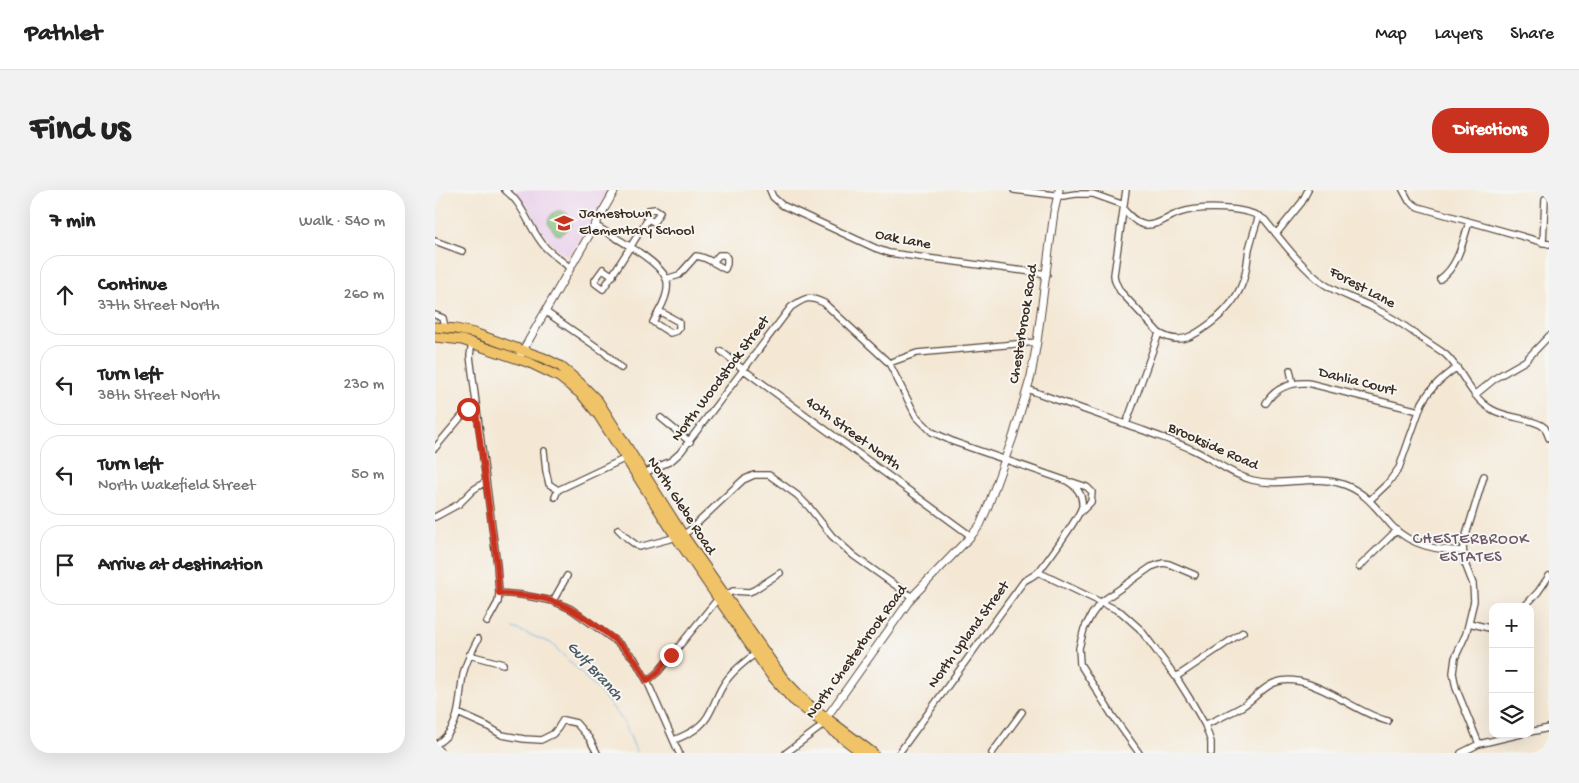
<!DOCTYPE html>
<meta charset="utf-8">
<style>
:root{--surface:#fff;--page:#f2f2f2;--text:#222;--muted:#767676;--line:#e0e0e0;--accent:#c8321e}
body{margin:0;font-family:"Gochi Hand",sans-serif;background:var(--page);color:var(--text)}
.controls{position:absolute;right:15px;bottom:15px;display:grid;overflow:hidden;border-radius:10px;box-shadow:0 5px 20px #0002}
.controls button{width:45px;height:45px;display:grid;place-items:center;padding:0;border:0;border-bottom:1px solid var(--line);background:var(--surface);color:var(--text);font:25px sans-serif}
.stop{position:absolute;width:15px;height:15px;margin:-11px;border:4px solid #c8321e;border-radius:50%;background:#fff}
.stop.end{background:#c8321e;border-color:#fff;box-shadow:0 1px 5px #0008}
.list{margin:0;padding:0;list-style:none}
h2{display:flex;justify-content:space-between;align-items:center;height:65px;margin:0;padding:0 20px;font-size:21px}
h2 small{font-size:16px;font-weight:400;color:var(--muted)}
.list li{display:grid;grid-template-columns:32px 1fr auto;gap:15px;align-items:center;box-sizing:border-box;height:80px;margin:0 10px 10px;padding:0 10px;border:1px solid var(--line);border-radius:20px}
.list b{display:block;font-size:19px;white-space:nowrap}
.list p{margin:0;font-size:16px;white-space:nowrap;color:var(--muted)}
.list em{font-size:16px;font-style:normal;color:var(--muted)}
.icon{flex:none;width:28px;height:28px;fill:none;stroke:currentColor;stroke-width:2;stroke-linecap:round;stroke-linejoin:round}
.map{position:relative;flex:none;width:1114px;height:563px;overflow:hidden;border-radius:20px}
header{display:flex;align-items:center;gap:30px;box-sizing:border-box;height:70px;padding:0 25px;background:var(--surface);border-bottom:1px solid var(--line)}
header strong{font-size:24px}
nav{display:flex;gap:28px;margin-inline-start:auto;font-size:18px}
.intro{display:flex;align-items:center;justify-content:space-between;box-sizing:border-box;height:120px;padding:0 30px}
h1{margin:0;font-size:35px}
.button{padding:12px 22px;border-radius:20px;background:var(--accent);color:#fff;font-size:18px;font-weight:700}
main{display:flex;gap:30px;padding:0 30px}
aside{flex:1;background:var(--surface);border-radius:20px;box-shadow:0 5px 20px #0002}
.map>svg:first-child{display:block}
.built{fill:#ead1ec}
.green{fill:#84c67f;stroke:#60784e}
.lines{fill:none;stroke-linecap:round;stroke-linejoin:round}
.stream{stroke:#6db2e3;stroke-width:1}
.minor-casing{stroke:#574639;stroke-width:8}
.tertiary-casing{stroke:#574639;stroke-width:9}
.primary-casing{stroke:#574639;stroke-width:11}
.minor{stroke:#fff;stroke-width:5.5}
.tertiary{stroke:#fff;stroke-width:7}
.primary{stroke:#f0c369;stroke-width:9}
.route{stroke:#c8321e;stroke-width:6}
.labels{text-anchor:middle;dominant-baseline:central;stroke-width:4;stroke-linejoin:round;paint-order:stroke}
.poi-label{font-size:15px;fill:#3b2a1e;stroke:#f6f6f2;text-anchor:start}
.street-label{font-size:15px;fill:#3b2a1e;stroke:#f6f6f2}
.neighbourhood-label{font-size:16px;letter-spacing:1px;fill:#705a6a;stroke:#f6f6f2}
.water-label{font-size:16px;font-style:italic;fill:#4c5a63;stroke:#f6f6f2}
</style>
<header>
<strong>Pathlet</strong>
<nav><a>Map</a><a>Layers</a><a>Share</a></nav>
</header>
<div class="intro"><h1>Find us</h1><a class="button">Directions</a></div>
<main>
<aside>
<h2>7 min<small>Walk · 540 m</small></h2>
<ul class="list">
<li><svg class="icon" aria-label="ahead" viewBox="0 0 24 24"><path d="M12 20V5M6 11l6-6 6 6"/></svg><div><b>Continue</b><p>37th Street North</p></div><em>260 m</em></li>
<li><svg class="icon" aria-label="left" viewBox="0 0 24 24"><path d="M17 20v-9H6M10 6l-5 5 5 5"/></svg><div><b>Turn left</b><p>38th Street North</p></div><em>230 m</em></li>
<li><svg class="icon" aria-label="left" viewBox="0 0 24 24"><path d="M17 20v-9H6M10 6l-5 5 5 5"/></svg><div><b>Turn left</b><p>North Wakefield Street</p></div><em>50 m</em></li>
<li><svg class="icon" aria-label="arrive" viewBox="0 0 24 24"><path d="M6 21V4h12l-3 4 3 4H6"/></svg><div><b>Arrive at destination</b></div></li>
</ul>
</aside>
<div class="map">
<svg width="1114" height="563" viewBox="0 0 1114 563">
<rect width="100%" height="100%" fill="#f6f6f2"/>
<filter id="ink" filterUnits="userSpaceOnUse"><feTurbulence type="fractalNoise" baseFrequency=".02" numOctaves="2"/><feDisplacementMap in="SourceGraphic" scale="10" xChannelSelector="R" yChannelSelector="G"/><feConvolveMatrix kernelMatrix="1 2 1 2 8 2 1 2 1" color-interpolation-filters="sRGB"/></filter>
<filter id="wash" filterUnits="userSpaceOnUse"><feTurbulence type="fractalNoise" baseFrequency=".0096" numOctaves="4" result="noise"/><feDisplacementMap in="SourceGraphic" scale="20" xChannelSelector="R" yChannelSelector="G"/><feGaussianBlur stdDeviation="1.12" result="paint"/><feColorMatrix in="noise" values="0 0 0 0 0 0 0 0 0 0 0 0 0 0 0 0 0 1.4 0 .05"/><feComposite in="paint" operator="in"/></filter>
<g filter="url(#wash)">
<rect width="100%" height="100%" fill="#f4e8d5"/>
<path class="built" d="M79,0h94v2l-36,61 -4,4 -14,-10 -14,-19 -12,-22z"/>
<path class="green" d="M122,21h4l6,2 5,12 -12,10 -4,-1 -8,-11c1,-6 3,-9 9,-12z"/>
<g class="lines">
<path class="stream" d="M78,438l38,15 50,50 23,29 13,31"/>
</g>
</g>
<g filter="url(#ink)">
<g class="lines">
<g class="minor-casing">
<path id="minor" d="M70,0c20,15 24,40 41,58 7,7 16,13 24,20
M335,0l3,7 9,8 93,43 14,5 158,21
M579,0l49,6 13,-2h17l31,11
M691,0l-12,85 1,6 5,10 39,42 -33,91
M968,0l6,11 9,6 131,37
M689,20c6,6 13,14 22,15 11,1 22,-8 33,-12 21,-7 68,-7 86,7 17,21 37,48 59,64 15,10 32,15 48,23 17,8 33,19 48,30 8,6 17,11 25,17 18,16 24,42 46,55 15,9 34,8 50,16l4,3 4,10
M160,35c18,12 62,34 71,53 4,10 -2,24 -7,33l20,11v6l-2,3 -7,2 -17,-11 6,-11
M841,44l26,-32 6,-12
M0,51l27,10
M1108,53l2,-44
M178,86l-10,-7 -8,11v3l8,6c16,-23 30,-47 45,-70l-2,-3 2,-6 7,-1 5,3 -6,10 -6,-3
M231,89l13,-4 17,-19c11,1 19,8 29,13l2,-5v-6l-2,-3h-6l-6,7
M1005,89c18,-12 23,-38 29,-57
M111,122l58,40 17,16
M0,125l8,3 2,9
M724,143c21,13 35,3 52,-10 14,-11 25,-23 31,-39 5,-11 5,-23 7,-35 3,-11 6,-22 10,-33
M37,151l-2,15 27,209 2,28 -1,9 -11,20
M286,161l23,19 227,166
M454,173l28,-10 120,-11
M855,180l3,14
M592,199c40,15 79,28 118,42 15,6 31,11 46,18 21,9 38,25 61,31 31,8 62,-7 93,5 22,8 33,26 48,42 19,19 44,23 70,24
M1040,205l22,-18 28,-16 24,-25
M831,213c9,-15 25,-21 42,-20l111,28
M226,228l29,24
M0,258l31,-37 9,-7
M109,261l2,20 3,13 9,6 68,-32
M209,283l27,-12 9,-8 111,-146c14,-9 17,-12 33,-4l65,60 27,53 16,16 22,10 113,39c9,5 16,13 15,25 -1,9 -35,55 -42,64 -4,5 -11,8 -16,11l-125,172
M637,292l15,5 5,5 -1,10 -10,10
M120,307l3,-7
M935,310l18,-17 11,-15 23,-65c9,-16 20,-25 35,-36
M0,327l24,-13 14,-14 12,-8
M183,339l10,10 11,8 42,-11 9,-6 53,-50 11,-5h15l28,20 12,12 23,29 22,20 58,41
M924,377l38,-37
M603,382l83,40 19,17 36,48 17,27 12,21 6,17v11
M64,403l23,2 31,6 18,8 46,33 17,16 13,23 32,72
M118,411l14,-25
M1089,417l14,-15 11,-16
M1034,433l24,6
M34,465l34,9
M741,487l67,-45
M212,491l11,-9 58,-71 17,-10 16,1 5,-2 26,-17
M23,523l29,13 15,9 22,4 17,1 12,-6 5,-6 5,-8 13,3 13,15 8,15
M770,535c12,-6 26,-12 38,-19 11,-7 19,-18 31,-23 35,-14 79,30 114,38
M1095,542l19,-4
M239,550c15,-6 29,-13 36,-28 5,-9 8,-19 14,-28 8,-13 21,-23 34,-32
M1044,554l-23,-56 -3,-15 2,-15 11,-24 8,-33 -1,-17 -9,-23 -1,-16 21,-69
M0,555l6,8
M0,556c4,-4 9,-7 12,-11 14,-16 12,-40 16,-60 2,-12 9,-24 15,-36
M351,563l32,-24 5,-6
M557,563l30,-41
M704,563l-27,-38 -32,-51 -1,-16 5,-19 8,-15 9,-12 50,-35 12,-4 6,1 26,11
M1026,563l18,-9 42,-10"/>
</g>
<g class="tertiary-casing">
<path id="tertiary" d="M83,169l97,-169
M389,531l88,-124 59,-61 9,-11 7,-16 26,-72 18,-61 6,-34 17,-130 5,-22"/>
</g>
<g class="primary-casing">
<path id="primary" d="M0,137l21,2 18,4 70,25 16,8 19,16 19,19 85,134 100,143 25,26 65,49
M0,147l27,3 68,23 29,14 23,18 17,21 77,121 94,137 23,26 69,53"/>
</g>
<use href="#minor" class="minor"/>
<use href="#tertiary" class="tertiary"/>
<use href="#primary" class="primary"/>
</g>
</g>
<g class="lines" filter="url(#ink)">
<path class="route" d="M33,219l7,-5 22,161 2,28c18,2 36,2 53,8 21,6 68,40 81,57 6,7 10,16 14,23l11,-9 13,-17"/>
</g>
<defs>
<g id="school-bare" transform="scale(1.5)"><path d="M0-5L7-2L0 1L-7-2ZM-4 1L0 2.5L4 1V4Q0 6-4 4Z" fill="#c8321e" stroke="#f6f6f2" stroke-width="2.5" paint-order="stroke"/></g>
</defs>
<g fill-rule="evenodd">
<use href="#school-bare" x="129" y="33"/>
</g>
<g class="labels">
<g class="poi-label">
<text x="144" y="24">Jamestown<tspan x="144" dy="17">Elementary School</tspan></text>
</g>
<g class="street-label">
<text transform="translate(468 50) rotate(11)">Oak Lane</text>
<text transform="translate(927 98) rotate(28)">Forest Lane</text>
<text transform="translate(589 134) rotate(-81)">Chesterbrook Road</text>
<text transform="translate(286 189) rotate(-53)">North Woodstock Street</text>
<text transform="translate(922 192) rotate(14)">Dahlia Court</text>
<text transform="translate(418 244) rotate(36)">40th Street North</text>
<text transform="translate(778 257) rotate(24)">Brookside Road</text>
<text transform="translate(246 316) rotate(57)">North Glebe Road</text>
<text transform="translate(534 445) rotate(-54)">North Upland Street</text>
<text transform="translate(422 462) rotate(-54)">North Chesterbrook Road</text>
</g>
<g class="neighbourhood-label">
<text x="1036" y="350">CHESTERBROOK<tspan x="1036" dy="18">ESTATES</tspan></text>
</g>
<g class="water-label">
<text transform="translate(159 482) rotate(47)">Gulf Branch</text>
</g>
</g>
</svg>
<div class="controls">
<button>+</button>
<button>−</button>
<button><svg class="icon" aria-label="layers" viewBox="0 0 24 24"><path d="M12 4l9 5-9 5-9-5zM3 14l9 5 9-5"/></svg></button>
</div>
<div class="stop" style="left:33px;top:219px"></div>
<div class="stop end" style="left:236px;top:465px"></div>
</div>
</main>
